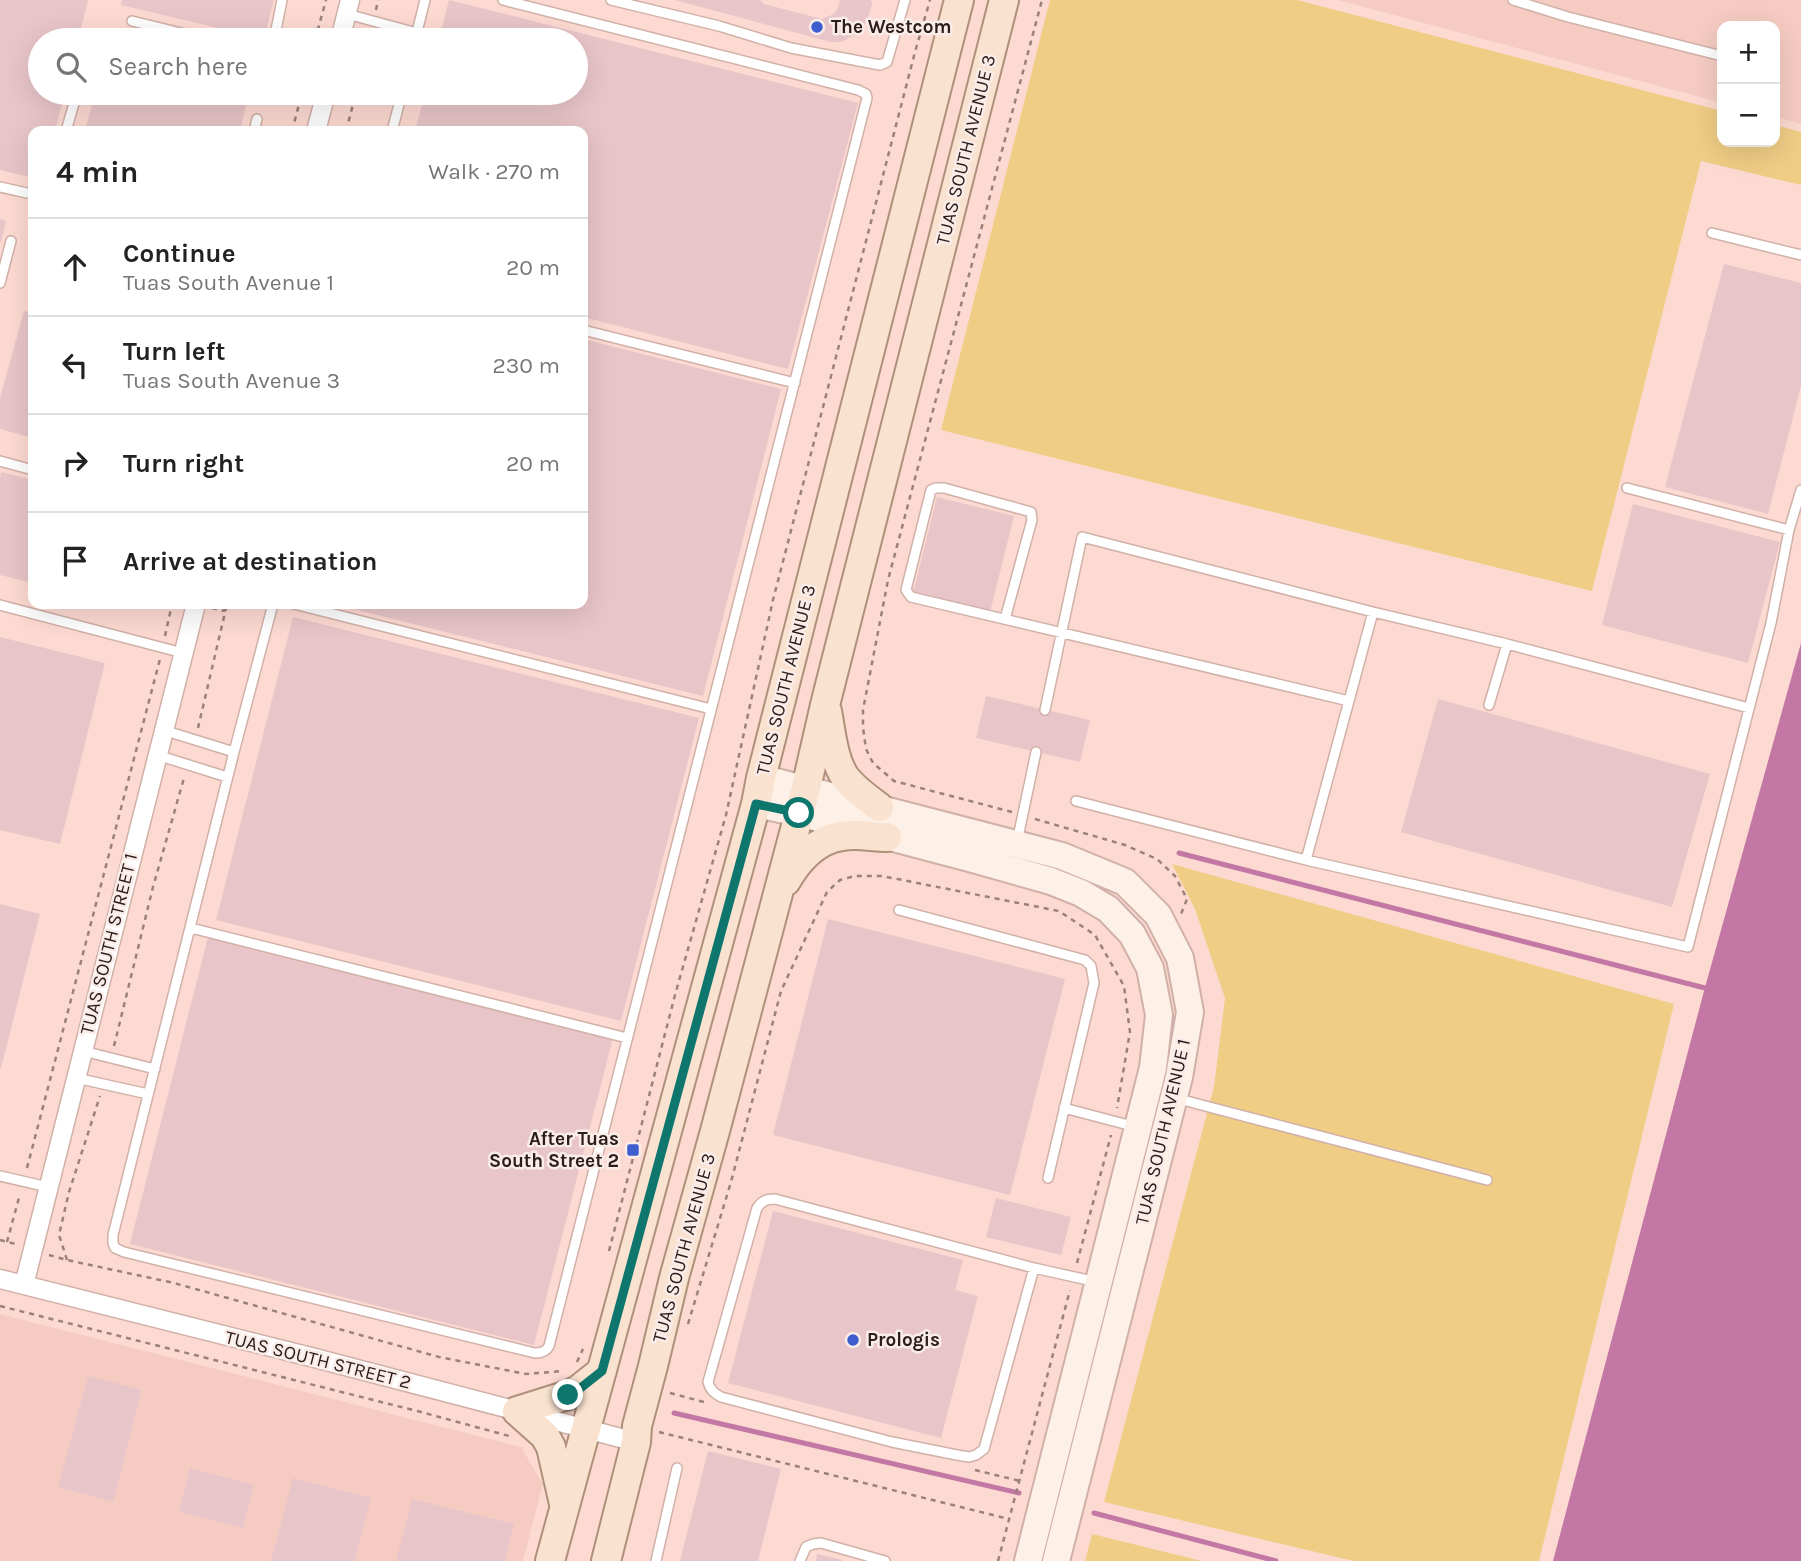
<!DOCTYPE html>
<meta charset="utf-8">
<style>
:root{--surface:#fff;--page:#f2f2f2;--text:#222;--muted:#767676;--line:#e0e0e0}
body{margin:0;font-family:Karla,sans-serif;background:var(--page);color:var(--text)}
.controls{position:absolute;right:21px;top:21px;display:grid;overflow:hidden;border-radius:14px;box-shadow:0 7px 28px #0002}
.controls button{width:63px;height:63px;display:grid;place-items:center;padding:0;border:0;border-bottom:2px solid var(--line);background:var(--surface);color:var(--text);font:35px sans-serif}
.stop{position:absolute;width:21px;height:21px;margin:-16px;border:5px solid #0f766e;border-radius:50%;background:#fff}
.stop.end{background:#0f766e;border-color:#fff;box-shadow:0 2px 7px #0008}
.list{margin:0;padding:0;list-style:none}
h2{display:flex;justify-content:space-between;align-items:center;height:91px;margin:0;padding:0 28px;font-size:30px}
h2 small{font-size:23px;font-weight:400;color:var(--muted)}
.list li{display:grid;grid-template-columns:46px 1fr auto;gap:21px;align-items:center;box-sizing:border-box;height:98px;padding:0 28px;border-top:2px solid var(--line)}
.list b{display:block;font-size:26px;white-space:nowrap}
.list p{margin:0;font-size:23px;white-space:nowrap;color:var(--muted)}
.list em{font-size:23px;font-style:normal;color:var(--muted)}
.icon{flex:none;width:38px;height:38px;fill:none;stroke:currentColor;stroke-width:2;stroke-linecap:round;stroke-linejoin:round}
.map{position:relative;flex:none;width:1801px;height:1561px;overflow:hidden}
.search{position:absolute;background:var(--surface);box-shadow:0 7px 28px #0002;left:28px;top:28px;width:560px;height:77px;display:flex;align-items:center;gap:18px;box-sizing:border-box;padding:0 24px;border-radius:38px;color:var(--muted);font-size:26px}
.panel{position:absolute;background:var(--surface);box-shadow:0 7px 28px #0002;left:28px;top:126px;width:560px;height:483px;border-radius:14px}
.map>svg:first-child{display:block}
.built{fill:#f6ccc2}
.green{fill:#efcd85}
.water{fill:#c377a4}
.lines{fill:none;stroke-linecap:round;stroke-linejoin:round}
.stream{stroke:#c377a4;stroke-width:5}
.building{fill:#e8c5c9}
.service-casing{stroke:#d1b0a8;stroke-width:12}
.minor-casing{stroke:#d1b0a8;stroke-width:21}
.secondary-casing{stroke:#d1b0a8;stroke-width:30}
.primary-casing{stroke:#ae907b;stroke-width:32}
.path{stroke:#9a817b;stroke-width:2.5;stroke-dasharray:5 5;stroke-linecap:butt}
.service{stroke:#fff;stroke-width:9}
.minor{stroke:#fff;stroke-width:18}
.secondary{stroke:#fcf0e7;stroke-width:26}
.primary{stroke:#f9e2cf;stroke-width:28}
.route{stroke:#0f766e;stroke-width:9}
.poi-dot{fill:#3e5dcf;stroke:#faece9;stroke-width:2.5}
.labels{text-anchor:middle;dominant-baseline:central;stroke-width:5;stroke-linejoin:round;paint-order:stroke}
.poi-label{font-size:19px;font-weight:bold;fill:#2a1d1a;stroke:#faece9;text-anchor:start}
.street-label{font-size:19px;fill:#2a1d1a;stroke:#faece9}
</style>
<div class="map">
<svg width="1801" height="1561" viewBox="0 0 1801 1561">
<rect width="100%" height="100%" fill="#fcdad1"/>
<path class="built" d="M1338,0h463v124l-26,-7v-91h-53v77z
M0,1314l521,133 22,37 -20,77h-523z"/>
<path class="green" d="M1050,0h247l425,111v31h53v-17l26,7v53l-100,-24 -109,430 -651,-161z
M1172,864l502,140 -135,557h-185l-250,-59 110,-415 11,-89 -30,-89z
M1092,1534l110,27h-117z"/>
<path class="water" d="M1801,643v918h-248l151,-570z"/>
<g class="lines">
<path class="stream" d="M1179,853l526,135
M674,1413l345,80
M1094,1513l182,48"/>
</g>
<path class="building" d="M0,0h88l-10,40h-38v53h25l-10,38h-22v47l-33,-8z
M122,0h152l-10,39 -143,-34z
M449,0l409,103 -70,266 -205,-52v-186h-168l10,-38h151v-53h-137z
M675,0h85l4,4 58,15 12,-5 4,-6 2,-8h31l1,4 -5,17 -10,13 -16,8h-11z
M95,93h154l-9,38h-155z
M0,219l6,2 -5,21h-1z
M1724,264l77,19v103l-33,128 -103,-27z
M24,311l9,2v125l-33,-9v-31z
M583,339l198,50 -78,307 -366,-91 246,-1z
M1,472l32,8v103l-33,-8v-97z
M937,497l77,19 -24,96 -77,-19z
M1633,504l147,38 -32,121 -146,-38z
M293,617l406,101 -78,303 -405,-101z
M0,637l105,26 -45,181 -60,-14z
M986,696l104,24 -10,42 -104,-24z
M1438,699l272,75 -38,133 -271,-75z
M0,904l40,10 -39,154h-1z
M828,919l237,60 -55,216 -237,-60z
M208,937l405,101 -79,307 -404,-101z
M996,1198l75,19 -10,38 -75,-18z
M773,1211l190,49 -8,30 23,6 -37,142 -213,-55z
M88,1376l54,14 -29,112 -55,-15z
M708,1451l73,18 -23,92h-78z
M190,1468l64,17 -11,43 -64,-16z
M293,1478l78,20 -16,63h-84z
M412,1499l102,25 -9,37h-109z
M817,1554l25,6v1h-26z"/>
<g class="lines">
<g class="service-casing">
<path id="service" d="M611,0l108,26 72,22 89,17 7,-3 18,-62
M1513,0l55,17 154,39
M347,14l70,19
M132,21l78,19
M274,40l8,-40
M415,40l10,-40
M66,131l11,-38
M254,131l3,-12
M392,131l10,-38
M0,187l27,6
M1712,233l89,22
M0,283l11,-42
M583,330l212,53
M0,461l33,9
M1627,488l162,42
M273,604l-39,148 -121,483v8l2,5 9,4 411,101c6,0 11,-1 14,-7l318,-1248 -1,-4 -8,-4 -355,-90
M294,604l417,105
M0,605l183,48
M1005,619l27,-99 -1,-8 -87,-24h-8l-5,2 -25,100 5,7c146,34 292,69 438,104
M1489,705l18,-61
M1045,710l37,-173 291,75 134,32 242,64
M163,730l71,22
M157,755l70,22
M1076,801l230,59 382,87 83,-324 18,-93 12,-40
M1017,842l19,-90
M1306,860l67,-248
M899,910l186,50 6,6 3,17 -46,195
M191,928l436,110
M83,1051l72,18
M76,1078l72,16
M1175,1098l312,82
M1064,1108l72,19
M0,1176l48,11
M1034,1268l-50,181 -8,6 -7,2 -12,-2 -65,-13 -171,-45c-7,-4 -11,-7 -13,-15l49,-174c5,-7 9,-9 18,-9l259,69 63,14
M656,1561l21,-93
M800,1561l6,-14 7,-3 8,-1 64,18"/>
</g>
<g class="minor-casing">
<path id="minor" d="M340,40l10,-40
M316,131l10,-38
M0,1279l311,78 325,85
M24,1285l172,-681"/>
</g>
<g class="secondary-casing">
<path id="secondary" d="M761,778l301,78 63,26 33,33 22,43 10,54 -11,65 -123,484
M756,804l43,9 174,46 78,22 30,12 27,16 24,25 18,34 9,47 -6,53 -125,493"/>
</g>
<g class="primary-casing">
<path id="primary" d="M827,711c4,21 6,48 18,66 9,12 22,21 34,30
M786,881c12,-21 31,-42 56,-45 14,-3 31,1 45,1
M517,1411l28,25 6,11 13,57
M517,1411l51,-16 10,-5 24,-19
M550,1561l206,-757 5,-26 198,-778
M606,1561l30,-119 1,-16 16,-60 21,-88 41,-147 91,-343 19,-83 179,-705"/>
</g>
<path class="path" d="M376,10l2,-10
M315,40l11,-40
M292,131l10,-38
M346,131l10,-38
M212,608l13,3
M165,636l7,-32
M198,728l29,-124
M1012,812l-118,-31 -21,-18 -7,-14 -3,-21v-18l25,-130 154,-580
M1035,819l90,26 32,14 18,17 12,23 -6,15
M114,1046l39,-159 31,-109
M27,1168l133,-509
M0,1240l16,4
M7,1242l13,-48
M609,1251l66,-256 51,-180 47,-215 142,-548 15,-52
M49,1255l18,5 107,23 265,74 87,17 37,-3
M67,1260l-8,-25 10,-43 31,-96
M1077,1263l34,-128
M0,1306l421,106 88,24
M688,1324l43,-142 50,-191 46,-99 13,-12 15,-4h27l177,35 36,24 29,51 6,46 -13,76
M577,1362l6,-13
M670,1393l34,9
M659,1432l350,87
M975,1470l45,11
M998,1561l72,-271"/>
<use href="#service" class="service"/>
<use href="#minor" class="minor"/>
<use href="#secondary" class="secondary"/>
<use href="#primary" class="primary"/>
</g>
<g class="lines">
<path class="route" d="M568,1395l10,-5 24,-19 154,-567 43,9"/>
</g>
<g class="poi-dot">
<circle cx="817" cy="27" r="7"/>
<rect x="626" y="1143" width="14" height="14" rx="3.5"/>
<circle cx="853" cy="1340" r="7"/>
</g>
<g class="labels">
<g class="poi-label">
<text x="831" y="27">The Westcom</text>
<text x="619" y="1139" text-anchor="end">After Tuas<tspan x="619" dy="22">South Street 2</tspan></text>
<text x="867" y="1340">Prologis</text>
</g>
<g class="street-label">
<text transform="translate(966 150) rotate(-76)">TUAS SOUTH AVENUE 3</text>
<text transform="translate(786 680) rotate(-76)">TUAS SOUTH AVENUE 3</text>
<text transform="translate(109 944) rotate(-76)">TUAS SOUTH STREET 1</text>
<text transform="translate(1163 1132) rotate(-77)">TUAS SOUTH AVENUE 1</text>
<text transform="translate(684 1248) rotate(-75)">TUAS SOUTH AVENUE 3</text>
<text transform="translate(318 1360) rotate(14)">TUAS SOUTH STREET 2</text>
</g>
</g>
</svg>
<div class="controls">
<button>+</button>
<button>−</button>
</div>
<div class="stop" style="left:799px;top:813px"></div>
<div class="stop end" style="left:568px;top:1395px"></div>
<div class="search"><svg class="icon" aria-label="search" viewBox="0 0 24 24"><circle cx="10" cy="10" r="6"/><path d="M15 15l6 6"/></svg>Search here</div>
<section class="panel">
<h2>4 min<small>Walk · 270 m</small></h2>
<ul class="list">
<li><svg class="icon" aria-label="ahead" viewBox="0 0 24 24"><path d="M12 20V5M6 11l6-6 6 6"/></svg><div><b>Continue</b><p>Tuas South Avenue 1</p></div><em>20 m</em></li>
<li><svg class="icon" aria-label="left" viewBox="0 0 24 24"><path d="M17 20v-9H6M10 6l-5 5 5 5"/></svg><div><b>Turn left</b><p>Tuas South Avenue 3</p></div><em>230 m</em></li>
<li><svg class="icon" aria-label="right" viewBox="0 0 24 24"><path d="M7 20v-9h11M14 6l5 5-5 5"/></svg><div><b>Turn right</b></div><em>20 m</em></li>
<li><svg class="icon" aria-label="arrive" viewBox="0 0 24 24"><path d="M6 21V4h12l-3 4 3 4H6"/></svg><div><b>Arrive at destination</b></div></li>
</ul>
</section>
</div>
